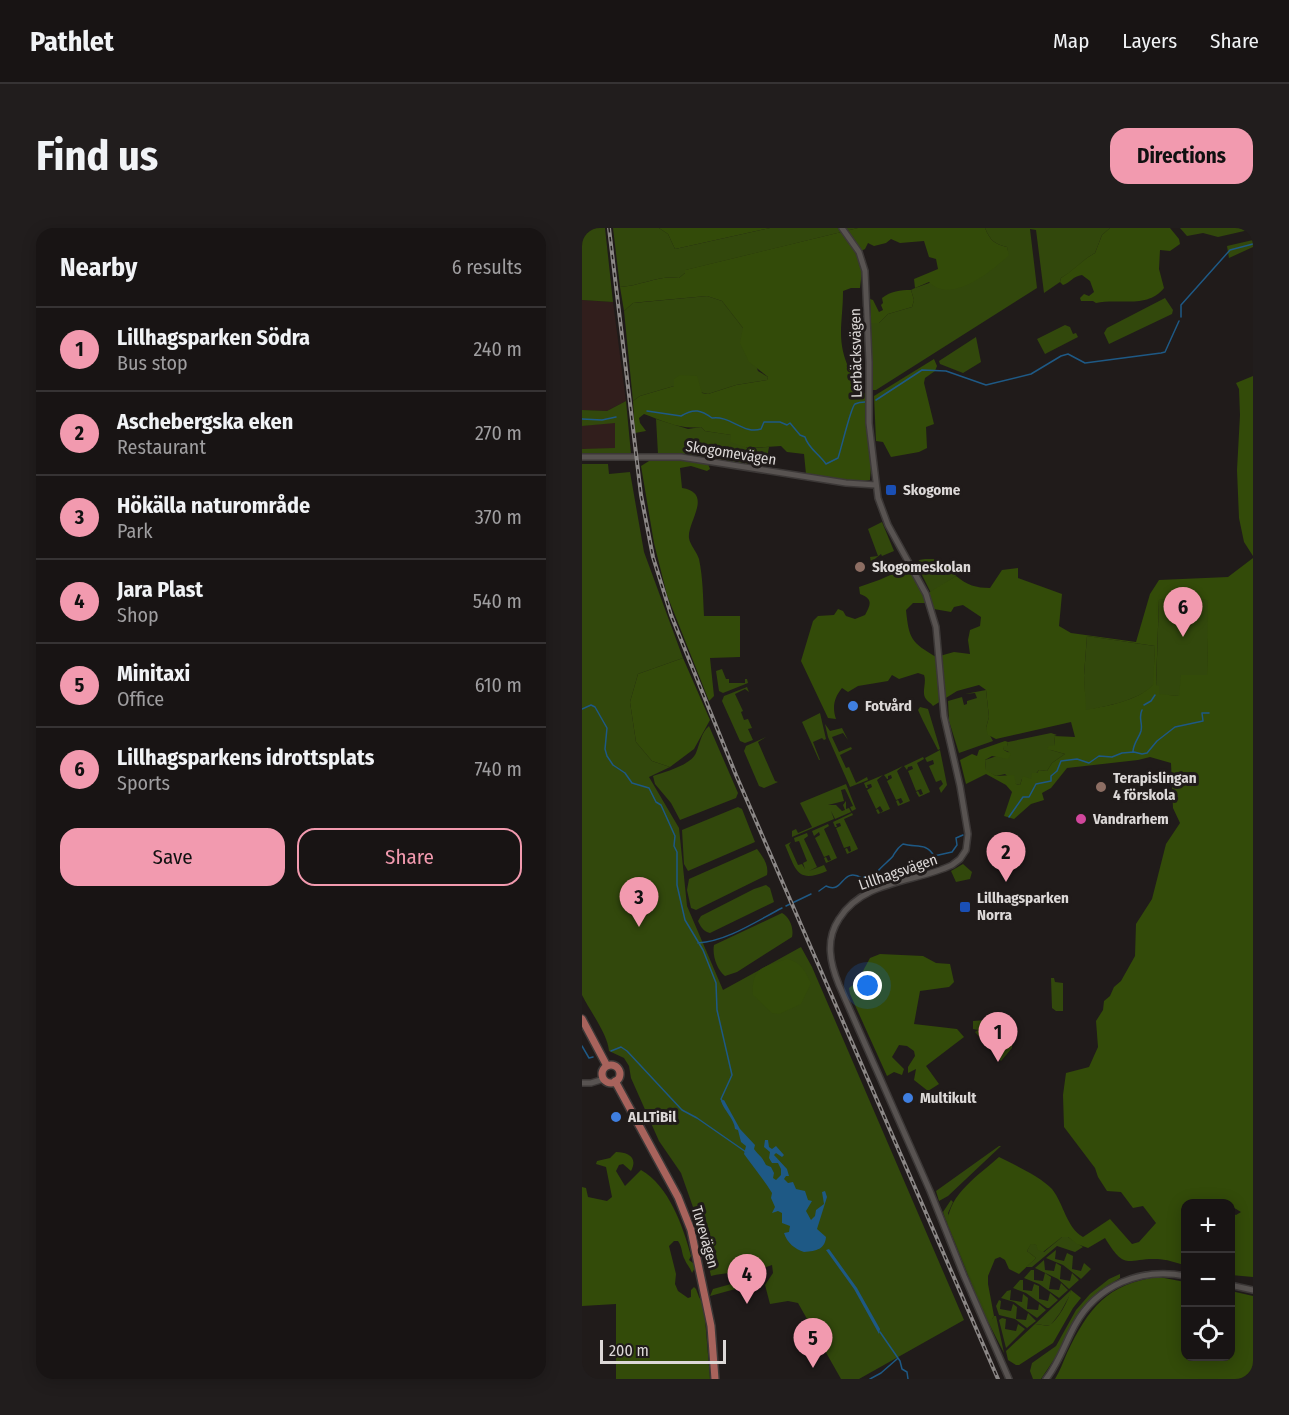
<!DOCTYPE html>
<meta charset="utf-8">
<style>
:root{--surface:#181414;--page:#211d1d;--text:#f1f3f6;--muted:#9f9ea0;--line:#363334;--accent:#f29aaf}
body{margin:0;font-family:"Fira Sans Condensed",sans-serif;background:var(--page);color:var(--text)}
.controls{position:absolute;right:18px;bottom:18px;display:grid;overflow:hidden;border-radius:12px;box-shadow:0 3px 15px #0003}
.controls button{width:54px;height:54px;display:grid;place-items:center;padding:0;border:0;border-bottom:2px solid var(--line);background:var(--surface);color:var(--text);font:30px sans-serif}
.scale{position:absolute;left:18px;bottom:15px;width:126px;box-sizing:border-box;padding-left:6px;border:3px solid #dcd8d7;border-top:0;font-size:16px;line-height:21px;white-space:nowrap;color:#dcd8d7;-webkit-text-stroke:4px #201b1a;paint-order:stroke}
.you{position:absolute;left:286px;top:758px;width:21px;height:21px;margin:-15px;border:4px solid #fff;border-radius:50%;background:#1a73e8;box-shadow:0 0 0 9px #1a73e833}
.badge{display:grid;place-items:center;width:39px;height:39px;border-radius:50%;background:var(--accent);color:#111;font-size:20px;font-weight:700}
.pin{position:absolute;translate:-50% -50px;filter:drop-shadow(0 2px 3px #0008)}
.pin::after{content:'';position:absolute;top:32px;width:21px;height:18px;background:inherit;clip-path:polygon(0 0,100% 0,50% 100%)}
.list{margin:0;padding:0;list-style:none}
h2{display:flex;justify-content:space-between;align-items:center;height:78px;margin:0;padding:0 24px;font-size:26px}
h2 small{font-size:20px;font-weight:400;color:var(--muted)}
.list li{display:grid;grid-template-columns:39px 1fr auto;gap:18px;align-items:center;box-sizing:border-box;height:84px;padding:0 24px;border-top:2px solid var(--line)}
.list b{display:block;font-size:22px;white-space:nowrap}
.list p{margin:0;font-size:20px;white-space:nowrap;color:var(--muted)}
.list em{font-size:20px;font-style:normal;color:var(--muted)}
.actions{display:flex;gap:12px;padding:18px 24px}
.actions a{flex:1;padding:14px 0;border:2px solid var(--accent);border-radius:18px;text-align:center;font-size:21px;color:var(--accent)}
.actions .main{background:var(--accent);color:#111}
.icon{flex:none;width:33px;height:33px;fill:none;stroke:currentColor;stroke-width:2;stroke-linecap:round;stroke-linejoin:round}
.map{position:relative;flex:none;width:671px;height:1151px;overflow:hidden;border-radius:18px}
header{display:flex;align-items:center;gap:36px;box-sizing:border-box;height:84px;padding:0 30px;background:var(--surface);border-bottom:2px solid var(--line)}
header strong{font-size:28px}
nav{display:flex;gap:33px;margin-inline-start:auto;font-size:21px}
.intro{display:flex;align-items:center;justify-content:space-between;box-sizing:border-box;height:144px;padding:0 36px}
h1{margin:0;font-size:42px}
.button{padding:15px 27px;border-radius:18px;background:var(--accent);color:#111;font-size:21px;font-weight:700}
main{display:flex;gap:36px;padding:0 36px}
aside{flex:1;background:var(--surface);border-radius:18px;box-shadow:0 3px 15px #0003}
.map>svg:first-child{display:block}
.industrial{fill:#311e1c}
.green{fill:#32480c}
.forest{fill:#334b09;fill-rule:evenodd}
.water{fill:#1e5985}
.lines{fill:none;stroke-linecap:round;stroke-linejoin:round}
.stream{stroke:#1e5985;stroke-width:1.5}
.minor-casing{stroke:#3c3837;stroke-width:8}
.major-casing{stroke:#3c3837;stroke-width:10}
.minor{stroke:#585351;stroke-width:5}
.major{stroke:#a8635c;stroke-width:7}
.rail-casing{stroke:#8b8786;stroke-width:4}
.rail{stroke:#201b1a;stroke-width:1.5;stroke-dasharray:4.5;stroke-linecap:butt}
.transit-dot{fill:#1a4fb4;stroke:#201b1a;stroke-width:2}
.education-dot{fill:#8d6e63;stroke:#201b1a;stroke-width:2}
.shop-dot{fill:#3f7fe0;stroke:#201b1a;stroke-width:2}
.hotel-dot{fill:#d1479c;stroke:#201b1a;stroke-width:2}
.labels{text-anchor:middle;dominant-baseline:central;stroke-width:6;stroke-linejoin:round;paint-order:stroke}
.street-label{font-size:15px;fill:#dcd8d7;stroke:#201b1a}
.poi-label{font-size:15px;font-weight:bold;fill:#dcd8d7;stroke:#201b1a;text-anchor:start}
</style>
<header>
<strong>Pathlet</strong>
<nav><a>Map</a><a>Layers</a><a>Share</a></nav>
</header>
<div class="intro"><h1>Find us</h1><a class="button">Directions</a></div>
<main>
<aside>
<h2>Nearby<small>6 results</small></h2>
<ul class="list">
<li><span class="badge">1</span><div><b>Lillhagsparken Södra</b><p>Bus stop</p></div><em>240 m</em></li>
<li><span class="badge">2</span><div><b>Aschebergska eken</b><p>Restaurant</p></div><em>270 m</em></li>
<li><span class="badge">3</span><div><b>Hökälla naturområde</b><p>Park</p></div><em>370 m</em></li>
<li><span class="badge">4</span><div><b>Jara Plast</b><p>Shop</p></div><em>540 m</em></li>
<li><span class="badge">5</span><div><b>Minitaxi</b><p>Office</p></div><em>610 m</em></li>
<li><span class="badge">6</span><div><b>Lillhagsparkens idrottsplats</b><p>Sports</p></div><em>740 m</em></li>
</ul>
<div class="actions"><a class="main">Save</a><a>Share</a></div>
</aside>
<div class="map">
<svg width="671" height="1151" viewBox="0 0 671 1151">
<rect width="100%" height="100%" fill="#201b1a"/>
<path class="industrial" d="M0,72l31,2 13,99 -19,10 -25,-1z
M33,194v27h-33v-23z"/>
<path class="green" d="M0,0h23l8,74 -31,-2z
M31,0h46l9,6 7,15 95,-21h88l-172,42 -1,3 -6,5c-20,-3 -39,8 -59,9z
M403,0h125l-8,7 -7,18c-13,7 -21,18 -34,25l-1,4 -16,11 -8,-63 -6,-1 7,59 -161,102h-4l-1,-67h8l9,-9 24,-7 2,-7 -3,-10 4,-2 93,-33 -1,-8c-13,-3 -17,-7 -22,-19z
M598,0h73v1l-35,8 -15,-4 -16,3z
M671,12v7l-24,11 -2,-12z
M125,68l15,5 21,27 15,43 10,6 -1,3 -31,5 -28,9 -34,-8 -34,10 -7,5 -9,-90 9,-8z
M583,70l8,12 -1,4 -63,30 -5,-11 3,-5z
M483,97l5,2 3,7 3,-1 2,4 -33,17 -8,-15z
M394,109l5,25 -18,11 -23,-9 -1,-3z
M44,173l5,53 -49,1v-6l33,-1v-25l-33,3v-16l25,1z
M74,191l32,10 13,-2 4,4 27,4 15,13 22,-1 -4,21 -60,-10 -47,-4z
M0,236h26l1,10 21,-2 14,80 39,106 -45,16 -8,28 6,40 16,19 18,6 -21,10 30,51 8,78 36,84 78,-43 11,20 152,353 -105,59h-18l-43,-76 -10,-2 -18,3 -5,-19 8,-12 -1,-8c-20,8 -41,6 -61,11l-11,-49 -19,-54 -22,-32 -28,-63 -2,-12 -5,-8 -15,-7c-1,-16 -19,-40 -27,-56z
M300,294l12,29 -12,5 -1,-2 -10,8 -1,-5 8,-1 -10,-27z
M343,331h9l17,8 5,9 -25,17 -13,-26 1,-7z
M577,371l50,1 -2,75 -28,21 -20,-1 -3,-9z
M505,408l68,10 -1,39c-19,17 -45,20 -69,26l-1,-36z
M140,441l4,10h3v4h16v-4h2l1,4 -25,10 -4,-2 -3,-20z
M165,459l2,5 -4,-3 -10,5 8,17 -2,1 3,8 4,-1 4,9 -4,1 5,11 -8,3 -5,-2 -18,-40 2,-5z
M404,462l3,27 -3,11 7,13 -34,12 -10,-32 -1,-20 14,-4 2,8 3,-1v-3l10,-3 -2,-5 -10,1z
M338,479l8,2 12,40 -2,1c-7,-14 -14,-26 -20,-40z
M238,485l6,26 -2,1 -2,-2 -9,4 7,18h-1l-17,-38z
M243,496l5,7 12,-3 6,12 -5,-7 -11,4 7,15 12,-5 1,2 -12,6 6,13 3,-1 7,16 11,-6 1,3 -18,7 -22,-50z
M127,498l29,67 -2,5 -56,22 -9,-17 -16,-19 -2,-8c12,-4 38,-11 43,-23 4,-10 5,-20 13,-27z
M469,505l6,2 -3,1 1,9 -4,5 14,4 -13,9 -5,8 -8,-1 -8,10 -9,-1 -2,6 -4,-1 -11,-10 -9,2 -10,-5 -1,-11 24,-8 -5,-2 -2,-5 5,1 1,-4z
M184,509l-8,5 17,39 3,1 -14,6 -5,-2 -15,-35 2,-5z
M358,522l7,35 -6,8 -2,-5 4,-4 -2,-4 -5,2 -7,-16 5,-2 -1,-4 -6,2 -2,-4z
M341,529l1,2 -7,4 13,29 -11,5 -3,-5 2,-1 2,4 3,-1 -2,-5 -5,2 -8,-20 5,-2 -1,-3 -4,1 -1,3 -3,-4z
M321,538l-6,5 13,30 -12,5 -2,-5 2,-1 2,4 3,-2 -2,-4 -5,2 -9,-19 5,-3 -1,-3 -3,1v3h-1l-3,-4z
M301,547l-6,5 13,29 -12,5 -2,-4 2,-1 2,4 3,-2 -3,-5 -4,3 -9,-19 5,-3 -1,-3 -4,1 1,3h-2l-2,-5z
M264,556l10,25 -4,2 -2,-4 3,-1 -8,-17 -4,1 3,11 -16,4h8l6,6 3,-1 -2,-5 3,-4v8l3,-1 2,4 -16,7 -4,-8 3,8 -42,18v-6l4,-2 2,4 14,-6 -12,-24z
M156,579l4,2 13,33 -67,29 -4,-7 -2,-34z
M270,585l1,2 -9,4 14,30 -11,5 -2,-5 2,-1 2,4 2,-1 -1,-5 -6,2 -8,-20 5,-2 -1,-3 -4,1 1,3h-2l-2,-5z
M246,596l1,2 -5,3 13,29 -11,5 -2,-5 2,-1 2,4 3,-1 -2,-5 -5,2 -9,-19 5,-3 -1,-3 -5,4 -2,-5z
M225,605l1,3 -4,3 13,28 -8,4 15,-6 3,6c-30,13 -31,-1 -42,-26l6,-3 -2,3 9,20 4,-1 3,5 -2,-6 4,-2 -8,-20 -4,1 -1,-4z
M175,621c6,8 12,16 10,26l-71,35 -5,-2 -4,-18 2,-11z
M381,636l9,8 -2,7 -14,3 -5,-11z
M184,657l4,3 4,14 -64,31c-7,-2 -9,-6 -12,-12l3,-5 53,-27z
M200,685c8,4 12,16 10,24l-55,35 -12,4c-8,-6 -13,-21 -11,-31z
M469,750h3l1,4 8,1v28h-7l-4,-3z
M405,792l6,9h19v19l-11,13 -26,-29 3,-2 -5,-1v-8z
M417,918h2l-53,50 -9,5 -3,-10z
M369,972l2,2 -5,11 44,106 2,-3h2l8,37 -22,-43 -37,-92 -2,-6z
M480,1009h6l15,10 -8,5 -18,-6 -25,21h-6l10,-9 -9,-7 4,-8 5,2 8,7z
M474,1022l-1,9 9,2 3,-8 6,3 -1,13 9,2 3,-8 7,6 -10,10 -18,-14 -17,-7z
M462,1032l1,10 9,1 2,-8 5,3 -1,13 10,2 2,-8 7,7 -10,9 -11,-10 -23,-11z
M449,1042h3v10l9,1 2,-8 6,4 -2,12 10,1 2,-7 7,7 -9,8 -20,-14 -15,-6z
M538,1046v4l-21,13 -13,13 -13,18 -16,33 -16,24h-8l-3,-8 2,-8 24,-17 20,-36 14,-16 19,-15z
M438,1052h3v10l9,1 2,-7 5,2v13l9,2 2,-8 8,7 -9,8h-2l-21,-15 -13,-5z
M160,1053l6,1 4,5 -13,1 -29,8 3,-7z
M429,1062l-1,10 12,2 1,-8 5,4 -1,11 11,1 1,-6 7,6 -9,8 -23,-16 -13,-4 6,-7z
M489,1062l-1,5 -10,18 -10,13 -15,-2z
M417,1072l2,1 -1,8 11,2 2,-7 4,3 -1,12 10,1 2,-7 8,8 -9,7 -12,-9 -16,-4 -3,-9z
M420,1090l4,1 -1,10 11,2 2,-7 7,5 -19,19 -7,-28z"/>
<path class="forest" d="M77,0h111l-95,21 -7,-15z
M276,0h127c5,12 9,16 22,19l2,8c-17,16 -58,50 -80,27l-14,6 -1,-9 24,-10 -2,-10 -7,-2 -5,-16 -24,2 -9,-4 -5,4 -12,3 -6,-3 -3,6 -8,4 5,18 -2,17h-9l-8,3c0,34 -8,49 8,82 5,10 7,16 16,22v31l4,41 -1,13 -11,2 -53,-8 -2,-20 -17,-2 -6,-6 -33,2 -18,-6 1,-7 -26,-4 -4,-4c-20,3 -38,-6 -57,-13l-5,4 1,5 6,8 -11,2 -2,-32 7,-5 34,-10v-7l6,-4 17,1 5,17 6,1 28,-9 31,-5 1,-3 -19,-15 -9,-19 3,-15 -21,-27 -15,-5 -65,6 -9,1 -9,8 -4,-24c20,-1 39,-12 59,-9l6,-5v-3z
M528,0h60l9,11 1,5 -10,7 -10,-1 -1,19 5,19c-16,21 -46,10 -68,15l-3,-2h-12l-1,-3 4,-4 5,2 5,-4 -4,-11 -8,-6c-9,1 -12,8 -19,10l-3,-3 1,-4c12,-7 21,-18 34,-25l7,-18z
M329,62l3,10 -2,7 -24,7 -9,9h-8l-1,-24 3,1 6,12 4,-2 -2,-5 2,-2 -1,-5c9,-7 18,-8 29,-8z
M352,131l3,7 -2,5 -10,7 -1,5 10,41 -8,3 1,21 -8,4 -28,5 -8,-15 -7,-1 -2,-45z
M671,148v180l-9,-14 -5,-24 -2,-48 3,-55 -1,-26 -3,-6z
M101,232l25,4 2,5 -3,2 -16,-5 -11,2 2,20c32,5 5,34 7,50 1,7 8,14 10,21 4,19 4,38 5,57h36v41l-30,1 4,38 -5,5 -42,-106 -13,-52 -13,-77 8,-5z
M671,330v719l-22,-2v-62l5,2 5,-3 -10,-6 -1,-2 -11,-3 -4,2 -29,1 -1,61c-9,-2 -19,-6 -28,-6 -31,-1 -31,13 -52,-21l-17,10 -11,-4 -9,-7h-6l-19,15 -5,-2 -2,-5 -5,-1 -4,7 9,7 -17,16 -10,-5 -4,-9 -5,-3 -5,2 -7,17v8l6,32 -2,3 -3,1 -41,-95c-2,-29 31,-50 51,-68 14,7 42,20 53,32 12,15 14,38 31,48l27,-18 22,25 7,-2 17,-19 -13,-17 -10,2 -12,-16 -14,-1 -9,-14 -3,-9 -31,-41 -1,-32 3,-22 23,-6 9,-20 -2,-26 7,-11 1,-9 6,-5 4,-9 7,-6 14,-25 1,-32 16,-25 14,-55 14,-21 -7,-15 -2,-45 -21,-6 -12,3 -71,8 -16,20 -9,5 2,7 -13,4 -17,15 -10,-3 8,-24 -6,-7 -20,-11 -20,10 -6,-24 12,-6 5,2 2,-6 26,-9 3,1 -1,4h-4l1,4 7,4 -3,5 -16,-3 -7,4 1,10 10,6 18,-1 2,9 4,1 3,-9 8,3 1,-6h5l2,-3 8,1 5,-8 13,-9 -18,-5 2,-3 6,-1 -1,-9 21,1 -4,-15 -75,17 -8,-4 -2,-7 3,-11 -3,-27 -7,-5 -22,6 -24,15c-2,-3 -5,-4 -7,-7 -5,-6 1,-17 -2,-24l-6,-2 -19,6 -7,-4 -4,6 -30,5 -10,6 -6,-4c-8,10 -10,19 -6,31l-8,-1 -27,-57 12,-40 5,-5 16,-1 4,-6 5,2 3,5 9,3 10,-4c6,-11 8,-16 -5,-21l-1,-7 20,-7 30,-13 16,28 31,-19c11,9 20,12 34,12l12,-18 16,-2v10l44,16 -3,32 12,7 65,9 14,-48 9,-14 69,-3zM577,371l49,1 -1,75h-26l-2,21 -20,-2v-8l-3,-1zM331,375h15l6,6 17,3 3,-5 9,-2 18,12 -1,9 -10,4 -2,10 2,14 -16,-2 -18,5c-25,-15 -27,-18 -30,-47zM505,408l68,10 -2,39c-18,17 -44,20 -67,25l-2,-35z
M101,430l27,62 -16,29 -24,18 -18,-6 -16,-19 -6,-40 8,-28z
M298,726l43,2 13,7 14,1 4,18 -5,5 -29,4 -6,33 43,5 7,8 -38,29 13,18 -11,7 -14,-11 2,-11 -8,4v-6l7,-11 -1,-5 -7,-5 -8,-1 -7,12 12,12 -2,6 -8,-3 -7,4 -37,-82 -1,-6 8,-6 13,-24z
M205,731c14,3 18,12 24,24l-10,21 -22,10 -7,-1 -19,-18c-2,-28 11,-28 34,-36z
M34,924c13,0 22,6 15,19l-8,-7 -4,1 -3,6 9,15 16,-16c28,16 42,56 50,86l-2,4 4,3 2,5 -3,5c-2,-6 -5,-8 -7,-13 -4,-7 -2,-12 -7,-19h-4l-5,5 7,28 -1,10 3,7 10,7 3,-1v-7l3,-3 2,2 3,8 5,9 6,73h-94v-75l-34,2v-119l4,1 2,9 19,4 5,-4 -6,-30 -10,-3 1,-3 13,-3z
M577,1049l26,5 1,74h44l1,-65 22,5v83h-198c5,-8 8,-17 12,-26 21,-44 40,-70 92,-76z
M489,1062l10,8 -8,10 -20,35 -34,22h-3l-8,-5 -2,-9 29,-27 14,2c10,-8 19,-24 22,-36z"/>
<path class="water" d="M142,872l16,29 15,16 -1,4c6,8 7,6 12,16l5,2 3,6 -1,5 3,2 5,-5v-6l-3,-6h-6l-3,-5 1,-6 -6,-5 1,-7h3l1,7 3,2 4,-3 8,9 -2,2 -6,-4 -2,2 13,14 2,7h-3l-2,3 4,4 5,-1 3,7 9,2 3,9 4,1 -6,10 5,9 4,-4 1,-6 8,-6 -2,-12 3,-1 2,6 -10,32 9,8c-1,12 -9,14 -22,15 -9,-3 -17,-9 -20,-19l5,-1 1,-6 -8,-3v-10l-4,-2 -6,2 3,-6 -4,-9 1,-5c-8,-13 -18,-25 -28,-39l2,-8 -5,-4 -3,-12 -3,-1c-1,-11 -11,-18 -14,-28z
M247,1021l28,39 23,41 -1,5 -25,-45 -28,-39z"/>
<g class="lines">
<path class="stream" d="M599,89v-12l49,-55 23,-6
M294,172l46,-30 24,1 40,14 45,-11 30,-18 7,-2 17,9 76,-10 4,-1 14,-31
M65,183l34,5c13,-8 20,-6 31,2 18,-3 32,17 49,11l3,-7h16l7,3 3,-2 10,12 5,2c3,11 14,17 21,27l12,-6c3,-8 13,-52 17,-54 2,-1 8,-2 10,-2
M0,191l20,1 14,-3
M562,477l7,-4 4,-6
M0,481l9,-4 4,2 12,21 -2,21 2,7 6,9 12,8 7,10 17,5 7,14 5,3 14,31 -1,10 3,6v33l8,35 18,30 13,33 1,27 15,65 -11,24 2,3
M551,523c1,-9 6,-13 8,-20 2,-8 -3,-13 1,-21
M427,589l14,-20h6l7,-13 15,-3v-5l6,-5 4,-10 16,-2 12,4 10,-7 13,1 10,-4 12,-1 8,2 5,-1 10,-12 18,-14 28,-6 -1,-8h7
M296,643c4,-5 12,-11 15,-15 3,-5 4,-8 10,-12 13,4 23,-2 31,12l18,-4 5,-7 -1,-7 7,-3
M237,663l7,-5c18,9 15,-20 36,-8l9,-4
M204,678l25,-12
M116,715c29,-2 57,-21 84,-35
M0,818l7,12 4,-1
M29,823l10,-4 6,4 55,59 15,8 49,34
M298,1104l20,29 2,8 5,3 1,7
M288,1151l11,-6 16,-14"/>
<g class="minor-casing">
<path id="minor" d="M260,0l17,24 6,19 4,91v61l9,75 10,27 38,69 10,33 8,89 16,70 8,48 -2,16 -6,9 -8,6c-37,18 -89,15 -113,54 -14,21 -9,44 0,66l91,206 34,85 45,103
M0,229h99l165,26 30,2
M0,855h9l13,-4
M648,1057l23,5
M464,1151c13,-16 19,-36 29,-54 22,-40 66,-58 111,-49"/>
</g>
<g class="major-casing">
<path id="major" d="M0,791l25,47
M20 846a9 9 0 1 1 18 0a9 9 0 1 1-18 0Z
M33,853l63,116 13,33 20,96 4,53"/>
</g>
<use href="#minor" class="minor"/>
<use href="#major" class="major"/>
<g class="rail-casing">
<path id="rail" d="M27,0l32,267 12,62 18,58 65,160 262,604"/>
</g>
<use href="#rail" class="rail"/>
</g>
<g class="transit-dot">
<rect x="303" y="256" width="12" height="12" rx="3"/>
<rect x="377" y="673" width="12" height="12" rx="3"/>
</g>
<g class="education-dot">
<circle cx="278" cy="339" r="6"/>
<circle cx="519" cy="559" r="6"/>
</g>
<g class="shop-dot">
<circle cx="271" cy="478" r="6"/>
<circle cx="326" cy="870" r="6"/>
<circle cx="34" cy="889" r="6"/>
</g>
<circle class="hotel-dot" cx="499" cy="591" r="6"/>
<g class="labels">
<g class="street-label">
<text transform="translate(274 125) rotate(-91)">Lerbäcksvägen</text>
<text transform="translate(149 225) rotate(9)">Skogomevägen</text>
<text transform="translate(316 644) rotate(-19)">Lillhagsvägen</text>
<text transform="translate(123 1009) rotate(74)">Tuvevägen</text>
</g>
<g class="poi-label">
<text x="321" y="262">Skogome</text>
<text x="290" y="339">Skogomeskolan</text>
<text x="283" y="478">Fotvård</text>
<text x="531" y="550">Terapislingan<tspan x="531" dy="17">4 förskola</tspan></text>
<text x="511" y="591">Vandrarhem</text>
<text x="395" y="670">Lillhagsparken<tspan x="395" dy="17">Norra</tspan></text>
<text x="338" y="870">Multikult</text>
<text x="46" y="889">ALLTiBil</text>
</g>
</g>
</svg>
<div class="controls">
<button>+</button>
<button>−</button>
<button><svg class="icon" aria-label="locate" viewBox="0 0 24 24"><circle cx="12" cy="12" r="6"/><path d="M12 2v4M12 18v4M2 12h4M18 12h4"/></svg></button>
</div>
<div class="scale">200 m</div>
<div class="you"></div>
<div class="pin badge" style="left:416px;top:834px">1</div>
<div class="pin badge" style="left:424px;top:654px">2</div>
<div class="pin badge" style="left:57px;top:699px">3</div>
<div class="pin badge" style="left:165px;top:1076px">4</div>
<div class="pin badge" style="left:231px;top:1140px">5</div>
<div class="pin badge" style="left:601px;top:409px">6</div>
</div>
</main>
